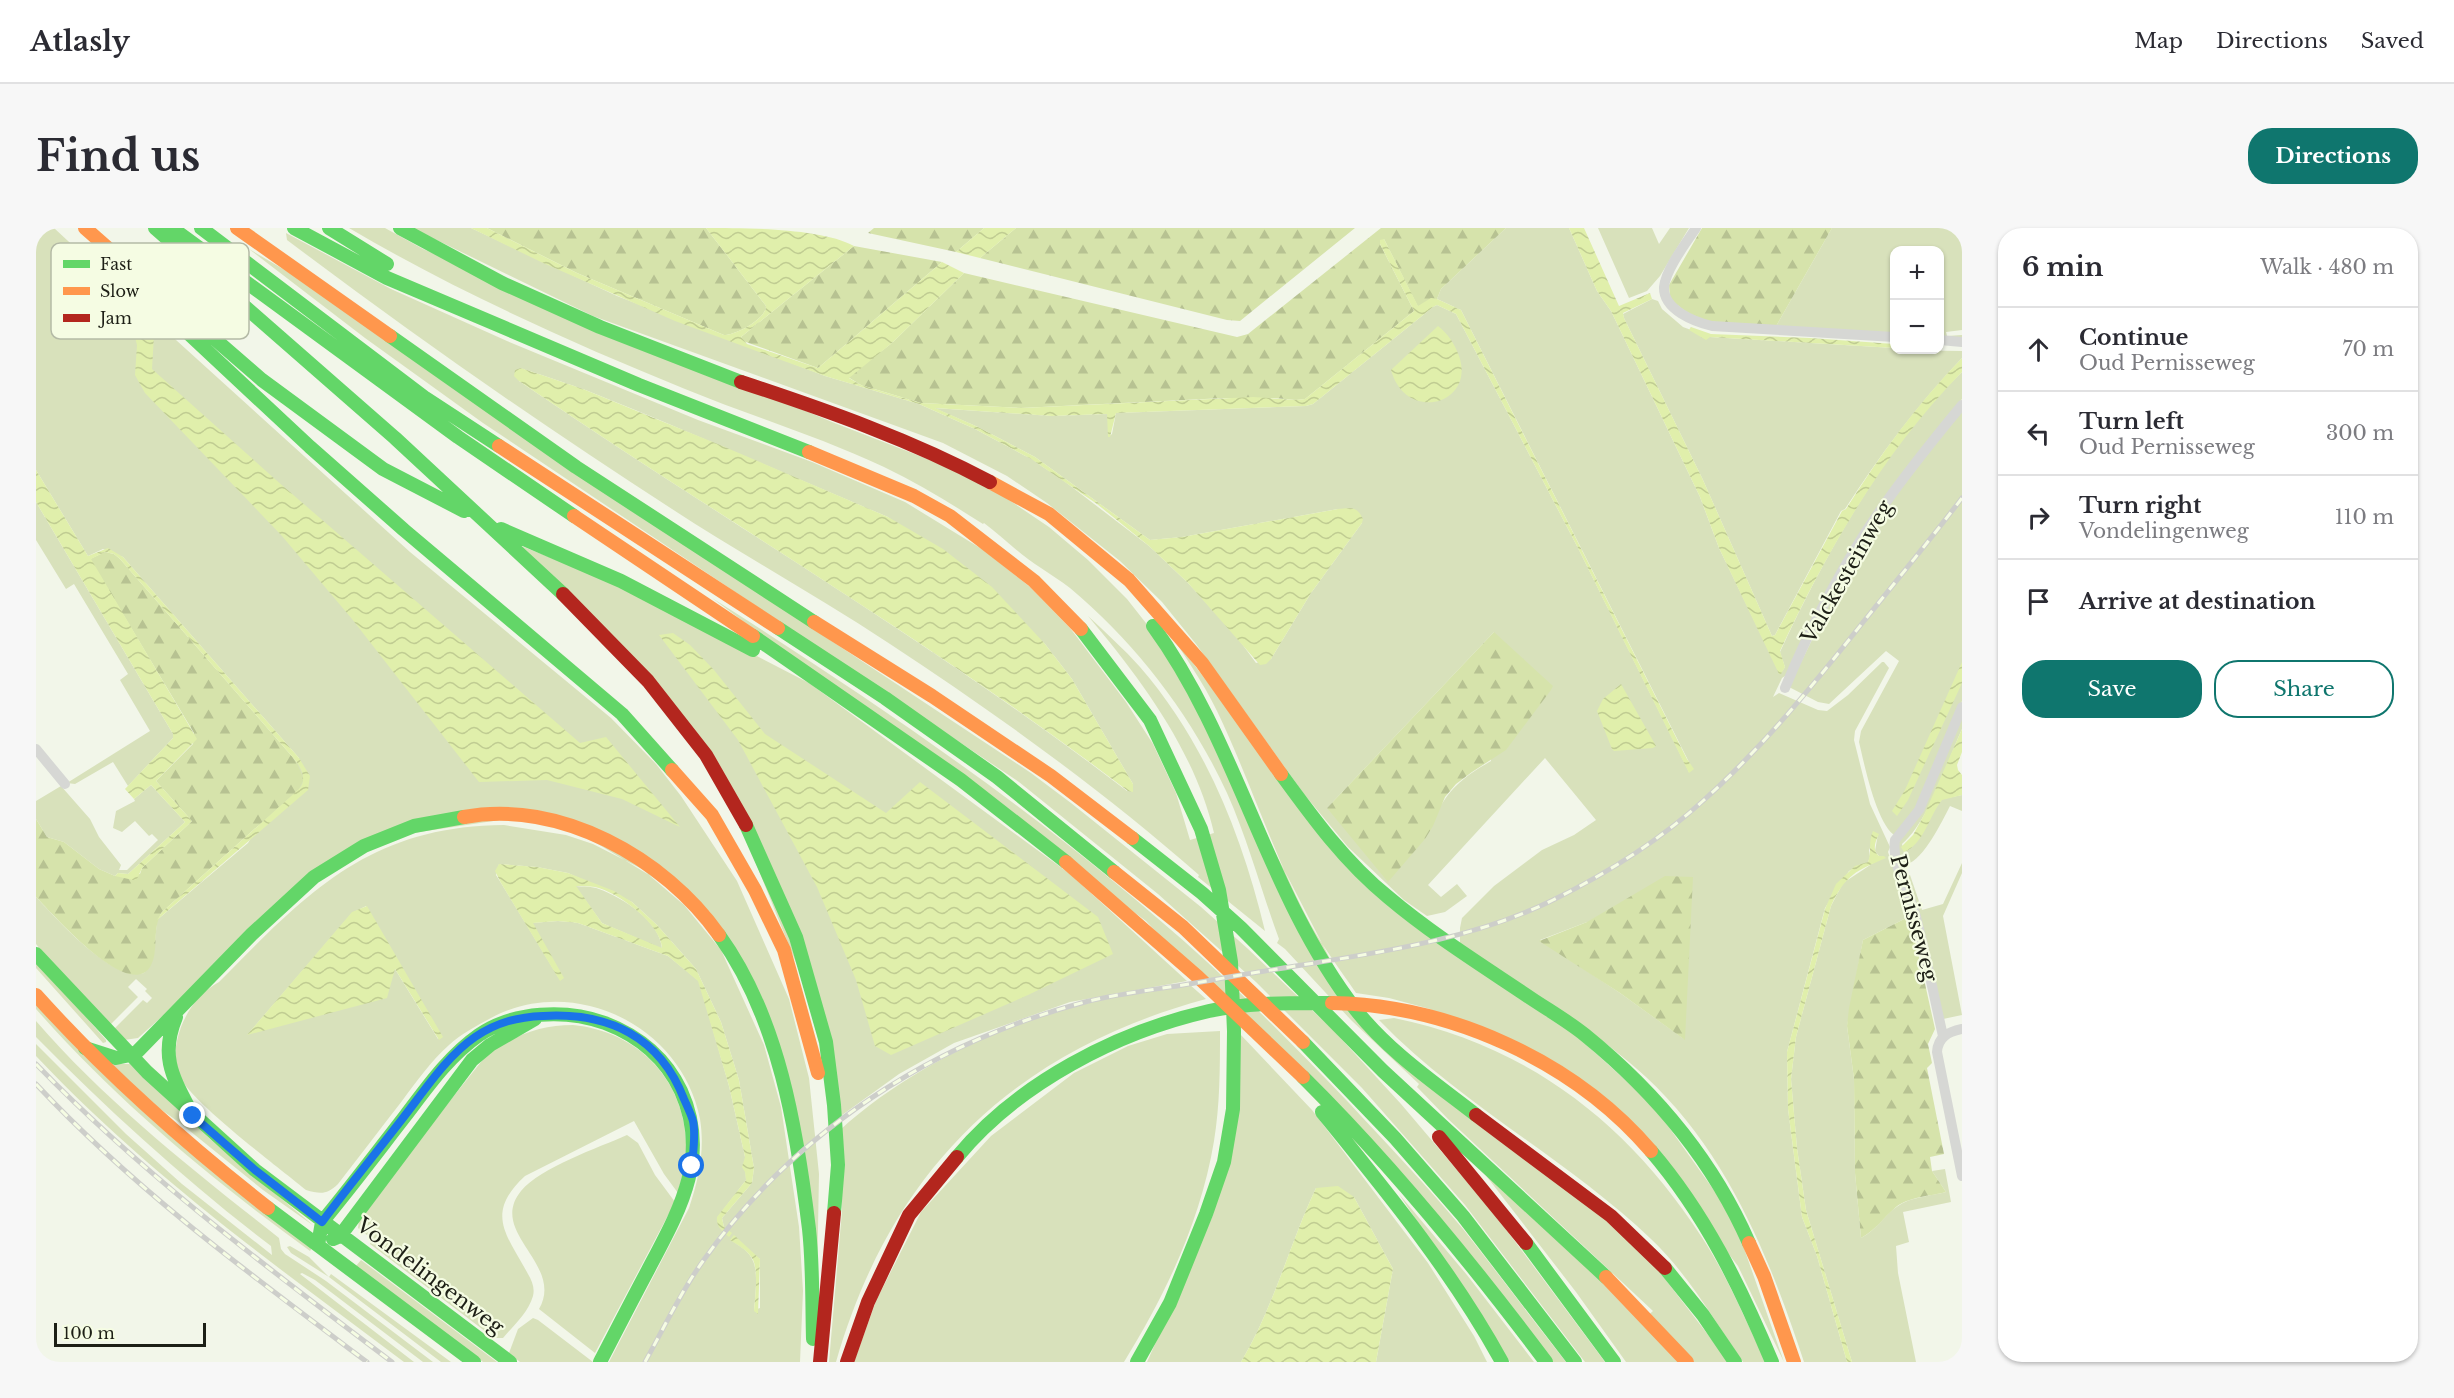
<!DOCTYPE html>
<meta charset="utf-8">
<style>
:root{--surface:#fff;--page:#f7f7f7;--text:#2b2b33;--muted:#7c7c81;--line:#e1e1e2;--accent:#0f766e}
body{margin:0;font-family:"Libre Baskerville",serif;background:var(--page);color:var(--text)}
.controls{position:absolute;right:18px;top:18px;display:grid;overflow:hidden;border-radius:12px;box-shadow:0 2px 4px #0004}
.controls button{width:54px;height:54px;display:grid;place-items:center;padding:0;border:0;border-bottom:2px solid var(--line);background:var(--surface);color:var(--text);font:30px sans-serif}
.scale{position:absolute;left:18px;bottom:15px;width:152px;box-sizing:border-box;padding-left:6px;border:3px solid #1d1f16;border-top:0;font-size:16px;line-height:21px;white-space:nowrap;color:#1d1f16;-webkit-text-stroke:4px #f5fce3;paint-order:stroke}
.stop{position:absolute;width:18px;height:18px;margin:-14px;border:4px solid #1a73e8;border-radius:50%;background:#fff}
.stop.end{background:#1a73e8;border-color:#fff;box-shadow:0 2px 6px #0008}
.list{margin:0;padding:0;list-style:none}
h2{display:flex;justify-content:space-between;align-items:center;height:78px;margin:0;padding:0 24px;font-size:26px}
h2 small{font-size:20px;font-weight:400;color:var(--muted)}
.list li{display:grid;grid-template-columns:39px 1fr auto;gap:18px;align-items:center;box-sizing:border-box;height:84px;padding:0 24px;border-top:2px solid var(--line)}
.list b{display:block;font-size:22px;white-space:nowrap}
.list p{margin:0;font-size:20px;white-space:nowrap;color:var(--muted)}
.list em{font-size:20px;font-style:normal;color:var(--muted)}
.actions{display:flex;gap:12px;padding:18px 24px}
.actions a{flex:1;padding:14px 0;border:2px solid var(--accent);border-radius:24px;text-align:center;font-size:21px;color:var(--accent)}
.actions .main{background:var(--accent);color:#fff}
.icon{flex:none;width:33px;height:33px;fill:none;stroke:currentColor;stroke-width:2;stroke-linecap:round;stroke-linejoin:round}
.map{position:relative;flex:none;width:1926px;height:1134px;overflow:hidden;border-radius:24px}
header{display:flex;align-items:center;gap:36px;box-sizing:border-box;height:84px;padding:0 30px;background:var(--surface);border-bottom:2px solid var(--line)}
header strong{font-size:28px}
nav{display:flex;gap:33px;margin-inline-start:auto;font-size:21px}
.intro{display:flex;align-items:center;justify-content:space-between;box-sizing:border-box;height:144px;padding:0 36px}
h1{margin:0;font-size:42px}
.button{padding:15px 27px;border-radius:24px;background:var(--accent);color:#fff;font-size:21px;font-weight:700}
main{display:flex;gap:36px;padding:0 36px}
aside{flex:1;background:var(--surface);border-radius:24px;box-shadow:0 2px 4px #0004}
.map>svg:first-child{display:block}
.green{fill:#d8e1bb;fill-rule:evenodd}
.forest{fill:url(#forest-firs)}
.water{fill:url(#water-waves);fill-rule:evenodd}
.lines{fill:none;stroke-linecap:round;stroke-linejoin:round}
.street{stroke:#d6d7d4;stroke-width:10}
.fast{stroke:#63d668;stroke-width:14}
.slow{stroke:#ff974d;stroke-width:14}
.jam{stroke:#b3261e;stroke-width:14}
.rail-casing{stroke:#cdceca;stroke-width:5}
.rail{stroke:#f5fce3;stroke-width:3;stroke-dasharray:9;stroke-linecap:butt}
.route{stroke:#1a73e8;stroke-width:8}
.labels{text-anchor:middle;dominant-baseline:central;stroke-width:4.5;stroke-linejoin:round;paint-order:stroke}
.street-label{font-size:21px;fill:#1d1f16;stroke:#f5fce3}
.key{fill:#f5fce3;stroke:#b4baa6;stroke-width:1.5}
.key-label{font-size:16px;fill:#1d1f16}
</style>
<header>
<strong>Atlasly</strong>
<nav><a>Map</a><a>Directions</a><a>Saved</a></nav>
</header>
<div class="intro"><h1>Find us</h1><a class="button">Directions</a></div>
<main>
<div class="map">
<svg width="1926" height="1134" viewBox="0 0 1926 1134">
<defs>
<pattern id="forest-firs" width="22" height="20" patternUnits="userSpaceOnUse" patternTransform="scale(1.5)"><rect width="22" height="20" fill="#d6e3ab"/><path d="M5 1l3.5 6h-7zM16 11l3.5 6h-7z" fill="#b7c292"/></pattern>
<pattern id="water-waves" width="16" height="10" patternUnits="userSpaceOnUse" patternTransform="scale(1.5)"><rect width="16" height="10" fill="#e0efab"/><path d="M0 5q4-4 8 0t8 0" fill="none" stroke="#c0cc92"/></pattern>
</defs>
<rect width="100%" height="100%" fill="#f2f6e9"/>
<path class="green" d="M0,0h18l41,38 -44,45 7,8 43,-47 309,280 201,166 45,46 25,32 56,85 52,118 20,79 10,96 -2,108 -29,-193 -78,-177 -163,-99 -188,28 -221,197 -14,2 -11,-10 30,-30 4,3 5,-5 -7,-7 2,-2 -11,-10 -8,8 10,10 -29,29 -40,-42 -33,-40v-47c20,21 77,86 108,76l10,-20 3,-33 91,-77 51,-85 -176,-201 -20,-8 -15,7 -52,-86z
M313,0h36l38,21 409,173 116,45 52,27 49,33 39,33 39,39 37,47 50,88 146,283 278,227 91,118h-103l-50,-70 -92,-119 159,147 10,-9 -205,-192 -31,-32 2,-3 -68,-64 -66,-71 -8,-6 2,-4c-18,-49 -31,-99 -52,-146 -36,-78 -91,-150 -157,-205 -9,-7 -20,-14 -29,-20 -20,-12 -38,-31 -57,-45l-1,1c-33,-21 -64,-40 -99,-57 -64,-30 -133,-51 -199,-78 -115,-47 -229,-98 -336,-161z
M376,0h59l146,68 208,80 94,28 56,25 56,30 33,22 85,65 39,37 46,50 22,30 15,-4 40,-66 51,-70 -24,-14 -156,28 -32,3 -115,-83 -57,-30 -44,-19 118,8 56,-2v23l4,-3 4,-21 190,-7 7,-2 120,-97 4,-2 19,9 123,236 110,222 3,-4 -231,-458 -24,-11 4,-10 65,-61h63l28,63 14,20 89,186 19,51 61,126 5,-7 -5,-15c39,-85 87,-171 147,-244 11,-13 23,-24 35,-36v27l-50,62 -124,213 -6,4 -9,19 6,-4 39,17 9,1 21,-16 34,-33h2l5,6 -34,63 -1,9 16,64 20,43 -2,5 22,64 -47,24 -16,86 7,53 1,94 6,65c17,-9 23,-23 37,-32 12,-9 33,-10 48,-14l-14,-21 13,-2 6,33 -48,10 6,30 -13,4 2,27 18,89h-64l-46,-152 -9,-62 -6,-69 5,-42 35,-131 12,-23 41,-27h-5l-4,-5 3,-17 -9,16 1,7 -2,5 -19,9 -24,37 -38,144 1,57 14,108 15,39 30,106h-43c-34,-103 -76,-209 -158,-285 -56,-51 -123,-90 -186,-132v-17l2,-10 32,-32 48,-36 32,-15 22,-15 -51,-62 -117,127 13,12 16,-13 10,12 -22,16 -18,4 -23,-16 -56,-53 -44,-53 -108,-150 -34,-42 -42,-41 -73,-58 -40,-27 -64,-33 -350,-127zM1458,404l-3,129c-23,13 -41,26 -53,50l-111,-3zM1551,694l97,117 -64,-46 -80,-53z
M1562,0h54l7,16 11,-16h19l-29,48 -13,15 -18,7z
M1796,0h130v102l-16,2 1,4 15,-1v5l-22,-2v-88h-46v86l-119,-8z
M250,5l105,56 116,52 191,79 114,42 93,40 80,49 45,36 40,41 56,74 27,42 23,49 14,47 24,-7c-19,-82 -73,-154 -126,-217 18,17 36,33 52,51 65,75 102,168 125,264l-67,-54 1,-2c-97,-85 -201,-160 -309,-231 -71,-47 -146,-88 -218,-135 -132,-85 -260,-175 -385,-269zM485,140l62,21 67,27 238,101 157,127 27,35 61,105 -6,7c-194,-149 -406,-272 -608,-410z
M213,21l51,30 530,361 201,133 40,30 130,104 46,41 87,83 67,73 95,112 109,146h-20l-120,-157 -103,-117 -106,-106 -98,-88 -139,-112 -536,-359 -118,-85z
M1616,71l6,2 4,8 21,18 27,10 184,11v2l68,1v7c-44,46 -83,98 -117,151l-4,2 -66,124 -3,1 -69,-156 -79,-162 -1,-4z
M1926,182v291l-39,93 -10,18 -17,24c-19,-9 -32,-73 -37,-94l2,-11 38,-70 -13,-10 -57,53 -11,-2 -29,-15 54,-111 52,-80z
M0,274l137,232v4l-45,48 -15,-24 -38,22 -8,-1 83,-52 -30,-51 8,-6 -54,-90 -8,5 -30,-49z
M470,312l113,45 190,98 261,191 117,107 -117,21 -116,41 -55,31 -61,44 -10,-76 -117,-290z
M676,370c173,110 342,225 494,363 50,46 97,94 144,143 38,41 77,82 113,125 35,44 68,89 103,133h-14l-44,-59 -362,-382z
M1131,401l171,225 242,185 73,66 80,112 51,145 -46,-96 -123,-159 -185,-98 -41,-11 -33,-5c-17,-25 -36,-50 -50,-77 -34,-66 -57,-138 -89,-205 -14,-29 -33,-56 -50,-82z
M1926,487v14c-15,33 -33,92 -60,115l2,8 38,-53 20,-4v16l-12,-5c-9,17 -25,52 -44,59l-8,-11 1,-12z
M115,557l34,37 -57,52 -10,-1 -3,3 -16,-7 -35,-27 -17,-5 -11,-18v-18l25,-15 29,33 9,18 22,28 -2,5h8l31,-30 -6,-6 -3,2 -14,-15 -13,11 -9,-4 3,-17 19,-10 -1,-2z
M468,597l62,10 27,9 49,25 42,36 37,45 43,95 17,62 18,120 4,64 -3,71h-191l80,-154c10,-30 16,-58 11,-89 -18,-93 -126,-146 -209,-101 -15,8 -30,16 -42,27 -18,16 -33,37 -47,56 -22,28 -43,56 -64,83 -11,11 -18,10 -32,6 -24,-20 -118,-90 -126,-114 -7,-18 -5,-32 1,-49 8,-20 20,-35 38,-45 88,-89 150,-156 285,-157zM463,636l38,3 31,6 64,29 25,23 39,44 25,53 18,58 15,88 -2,15 -30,35 2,9 -7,-9 29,-38 -1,-23 -16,-71 -30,-105 -31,-25 -90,-33 -20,-2 -26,2 28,57 -59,-97 -5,-8zM330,678l76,131 -4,2 -43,-70 -147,65 104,-121zM694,1012l30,19v49l-6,2c1,-12 5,-40 -2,-51 -4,-9 -14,-14 -22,-19z
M1926,635v10l-19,43 19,99 -19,4 -37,-142 4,-2 12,35 21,-6z
M539,658c8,1 17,0 24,3 24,9 61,32 63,60l-60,-26z
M0,732l70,80v2l-3,1 -67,-75z
M1153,756l17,15c-192,52 -315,171 -370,363h-7l13,-151 -2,-81c64,-58 149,-100 233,-123 38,-10 77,-17 116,-23z
M0,777l276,243 -2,3c-99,-72 -193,-150 -274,-242z
M1358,790c133,27 234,105 307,218 26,39 44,84 65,126h-23c-29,-42 -55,-88 -92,-123 -85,-81 -190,-134 -272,-219z
M0,793c72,83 157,149 243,217l2,11 4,5 41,27 107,81h-10l-108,-82 -13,-7 -2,1 114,88h-10c-128,-96 -258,-189 -368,-306v-12l90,90 56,50 90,71 -1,-9c-84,-64 -161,-134 -235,-209z
M537,797c63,6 111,53 113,118 1,17 -4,34 -8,50l-14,-19 -30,-53 -109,55c-41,38 -18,59 3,98 4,7 7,14 5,22 -5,17 -19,29 -30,42h-9l-124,-94 2,-5 -14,-11 2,-15 125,-156c25,-21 55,-32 88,-32z
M1184,803c0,37 0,74 -6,110 -13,79 -48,153 -90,221h-270l22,-61 45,-89 70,-76 83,-63 54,-27 39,-12z
M1204,806l72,76 116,153 46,73 13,26h-111l17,-93 -39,-72 -38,-9c-27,57 -42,119 -75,174h-94l66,-147z
M78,836h16l80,75 104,87 -51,-36 -83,-67 -38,-27 -29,-27z
M591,907l11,8 17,32 20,27 -80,151 -56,-44c26,-45 -52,-76 -18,-118 20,-24 77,-43 106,-56z
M1363,966l68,81 67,87h-24z
M254,1018l19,11 20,20 2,-3 120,88h-10l-112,-85 -38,-24 -4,-6z
M325,1032l136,102h-14l-127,-96z
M497,1090l5,2 55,42h-73l-11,-9 9,-24z"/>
<path class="forest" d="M451,0h219l60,78c0,13 -30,29 -42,29l-147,-62z
M838,0h110l-28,24 -88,-19z
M980,0h339l-115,93 -13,-1 -247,-62z
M1345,0h125l-65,61 -4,10h-6l-13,8 -34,-68 -4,5 34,67 -109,88 -9,1 -22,-2h-49l-204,10 -100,-5 -60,-18 -13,-8 44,-34 72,-70 273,64 11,-3z
M1666,0h130l-57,100 -79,-8 -26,-21 -1,-14z
M818,18l88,16 -124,106 -75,-27 -2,-4z
M69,324l9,2 6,5 176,202 8,18 -5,10 -137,123c-11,17 -2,39 -12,55 -22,34 -98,-54 -114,-70v-78l11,18 17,5 35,27 16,7 25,-2 2,-6 50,-47 -36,-40 37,-37 1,-11 -104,-174z
M1458,404l59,54 -2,4 -45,60 -34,22 -16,12 -11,13 -12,29 -8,13 -37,43 -61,-74z
M1629,648l28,1 -8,163 -65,-47 -81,-52 48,-19z
M1874,688l25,113 -7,15 4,19 -5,5 17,86 -14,3 2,14 14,21c-15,4 -38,5 -50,15 -13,11 -20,23 -35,31l-6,-65 -1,-94 -7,-53 2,-18 14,-68z"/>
<path class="water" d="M435,0h16l90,45 147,62c12,0 42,-16 42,-29l-60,-78c40,0 116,0 148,18l-113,91 6,7 71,24 124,-106 22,11 -72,70 -43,35 12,7 60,18 100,5 232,-11 43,3 9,-1 109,-88 -34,-67v-4l4,-1 34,67 13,-8 6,1 24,11 226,449 7,10 -5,4 -110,-223 -123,-236 -19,-9 -4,2 -120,97 -7,2 -190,7 -6,24h-2l-1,-23 -55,2 -117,-8 43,19 57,30 115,83 32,-3 156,-28c13,-1 19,-3 25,10l-1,4 -51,70 -40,66 -5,5 -6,1 -72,-82 -39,-37 -52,-42 -66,-45 -56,-30 -56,-25 -94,-28 -150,-55 -134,-59z
M948,0h32l-36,30 -24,-6z
M1533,0h15l35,78 31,-13 2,6 -29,14 1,5 79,162 69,156 3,-1 67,-124 4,-2c34,-54 71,-105 116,-151v14c-78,79 -135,179 -182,279l5,16 -4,7h-2l-60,-126 -19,-51 -89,-186 -14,-20z
M59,38l6,6 -6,7 29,23 30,33 -2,34 124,111 304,263 26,-6 74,90 -58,-28 -75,-19 -68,2 -127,-163 -70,-83 -137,-143 -10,-18 2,-30 -6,-23 -43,-35 -29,32 -8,-8z
M1402,98c11,9 16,17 21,30 17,48 -53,68 -68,14z
M1655,99l20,7 99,4 84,6v4l-184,-11 -4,3 -17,-10z
M485,140l62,21 137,56 168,72 55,32 49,38 53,57 27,35 61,105v8l-5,-1c-195,-149 -407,-272 -609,-410l-5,-5 1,-6z
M0,242l52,86 20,-8 15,9 176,201 11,18 -2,14 -151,130 5,-8 137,-123c8,-9 3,-19 -3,-28l-176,-202 -6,-5 -9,-2 -14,7 106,180 -41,42 36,40 -50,47 -5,11 -4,1 -18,-4 3,-3 10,1 57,-52 -34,-37 -17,14 -9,-10 48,-51v-4l-137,-232z
M637,405l17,12 24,25 51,64 121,79 34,-31 178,135 15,37 -85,41 -137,60 -16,-9 -19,-66 -39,-93 -79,-147 -79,-105z
M1926,434v21l-54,117 -11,16 -5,-5 13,-21z
M1585,456l35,62 -3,2 -39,3 -2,-2 -15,-38 6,-12z
M1926,501v23l-5,13 1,5 4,5v20l-20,5c-13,16 -18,44 -38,52l-3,-5 12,-12 11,-20z
M1837,603l6,3c-4,8 -7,16 0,22h5l2,2c-30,13 -40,16 -55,48l-35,131 -5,42 6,69 9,62 46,152h-5l-30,-106 -15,-39 -14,-108 -1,-57 38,-143 11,-25 19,-18 13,-4c4,-10 0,-20 5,-31z
M463,636l38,3 31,6 46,18 18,11 25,23 39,44 25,53 18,58 15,88 -2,15 -30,35 2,9 8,6 -3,4c-7,-6 -13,-10 -12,-20l29,-37 -1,-8 -3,-5 3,-10 -16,-71 -31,-105 -30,-25 -90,-33 -20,-2 -25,2 31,55 -4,3 -59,-98 -6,-12zM540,658c6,0 13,0 19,1 23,5 66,37 67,61l-60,-25z
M331,678l76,131 -4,3 -44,-71 -8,29 -140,37 105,-123z
M1302,958l16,11 39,72 -17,93h-135c33,-55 48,-117 75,-174z
M698,1007l26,24 -2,55 -4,-3c1,-13 5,-42 -2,-53 -5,-8 -14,-13 -22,-18z"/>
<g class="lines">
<path class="street" d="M1660,0c-10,15 -30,41 -32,59 -1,23 31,35 48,39l182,11
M1904,112l22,2
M1749,460c22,-53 49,-106 80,-155 29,-45 63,-87 97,-128
M0,521l29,35
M1926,801c-14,3 -24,8 -25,23l25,124
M1907,808c-9,-40 -17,-80 -27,-119 -6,-25 -25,-51 -21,-77l24,-30 43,-103"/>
<path class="fast" d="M119,0l240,210 168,156
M136,0l286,209 116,79
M165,0l223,169 75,49
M258,0l93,50 252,107 170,67
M293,0l58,36
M364,0l102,55 98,44 141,55
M90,37l48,55 136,127 94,83 218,184 50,56
M143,80l83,72 121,89 81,42
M354,108l186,131 238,155
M465,301l120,52 132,69
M1117,398c86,118 113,268 203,384 32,41 79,73 120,105
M742,400l107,70 112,79 117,95
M1045,401l69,91 51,109 18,61 12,72 3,69 -1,78 -9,53 -18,52 -36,89 -33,59
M717,408l208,144 105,82
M1245,546c32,44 64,88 107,123 45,38 95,69 144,102 18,12 37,23 53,36 69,56 128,126 164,208
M710,597l50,112 30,105 8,63 4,60 -4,48
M1096,610l70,55 39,35 142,143 223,206
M683,707c60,83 78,195 90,294 4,36 3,74 4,110
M0,726l111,118 108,98 255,192
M140,789c-17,41 -2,62 17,99
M1267,814l92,96 68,78 112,146
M49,820l31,10 19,-4 117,-120 62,-57 50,-31 50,-20 50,-9
M1267,849c89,88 168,185 243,285
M1286,884c65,80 130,159 180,250
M1615,923c54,63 89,135 121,211
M921,929c61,-74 160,-125 252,-146 40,-9 83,-8 123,-8
M232,980l206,154
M297,1011l7,-3 132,-176 18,-15 45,-26
M1490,1015l88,119
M282,1017l4,-23c29,-35 56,-71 84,-107 22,-29 43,-59 73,-80 35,-24 87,-26 126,-12 34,13 60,34 76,68 30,66 -2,120 -33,179 -16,30 -32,61 -48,92
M1629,1040l38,47 32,47"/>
<path class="slow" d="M49,0l50,44
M201,0l153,108
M463,218l279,182
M773,224l105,44 36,20 84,65 47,48
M954,254l59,32 80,66 73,83 79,111
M538,288l179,120
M778,394l118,74 119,80 81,62
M636,542l40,45 43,75 29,60 34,123
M428,589c95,-18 201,41 255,118
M1030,634l132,115 105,100
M1078,644l69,55 120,115
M0,767c71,79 149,148 232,213
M1296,775c118,2 242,58 319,148
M1713,1015l15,33 30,86
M1570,1049l81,85"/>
<path class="jam" d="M705,154c85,28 170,58 249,100
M527,366l85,87 58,74 40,70
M1440,887l135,101 54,52
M1403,909l87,106
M784,1134l14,-149
M811,1134l21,-60 41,-87 48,-58"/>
<g class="rail-casing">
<path id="rail" d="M0,836c108,112 232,204 356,298
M0,856c99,106 215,191 331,278
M609,1134c19,-34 35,-69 58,-101 91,-129 230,-219 382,-259 32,-8 66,-12 98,-17 27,-4 54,-10 82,-14 95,-16 201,-28 288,-71 53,-26 107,-60 151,-100 60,-54 110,-116 160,-179 33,-41 66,-81 98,-123"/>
</g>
<use href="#rail" class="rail"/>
</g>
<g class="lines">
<path class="route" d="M157,888l62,54 67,52c26,-35 54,-69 81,-104 22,-28 43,-61 72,-81 22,-15 43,-20 68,-21 66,-4 117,21 141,83 3,7 7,15 9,22 3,13 0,31 -1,45"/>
</g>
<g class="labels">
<g class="street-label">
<text transform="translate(1811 344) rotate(-60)">Valckesteinweg</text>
<text transform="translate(1878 690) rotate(75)">Pernisseweg</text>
<text transform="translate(394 1048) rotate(37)">Vondelingenweg</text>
</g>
</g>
<rect x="15" y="15" width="198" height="96" rx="9" class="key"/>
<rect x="27" y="32" width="27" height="8" fill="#63d668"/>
<rect x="27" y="59" width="27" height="8" fill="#ff974d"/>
<rect x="27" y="86" width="27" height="8" fill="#b3261e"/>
<g class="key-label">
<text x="64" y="42">Fast</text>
<text x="64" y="69">Slow</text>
<text x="64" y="96">Jam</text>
</g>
</svg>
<div class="controls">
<button>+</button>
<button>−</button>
</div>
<div class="scale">100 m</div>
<div class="stop" style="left:656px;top:938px"></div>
<div class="stop end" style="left:157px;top:888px"></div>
</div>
<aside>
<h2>6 min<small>Walk · 480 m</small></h2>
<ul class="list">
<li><svg class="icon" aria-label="ahead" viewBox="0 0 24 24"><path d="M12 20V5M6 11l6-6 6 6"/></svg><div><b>Continue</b><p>Oud Pernisseweg</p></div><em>70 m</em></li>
<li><svg class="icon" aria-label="left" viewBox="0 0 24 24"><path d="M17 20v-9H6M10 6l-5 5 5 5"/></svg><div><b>Turn left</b><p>Oud Pernisseweg</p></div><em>300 m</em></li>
<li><svg class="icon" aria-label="right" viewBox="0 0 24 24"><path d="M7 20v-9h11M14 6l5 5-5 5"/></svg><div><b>Turn right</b><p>Vondelingenweg</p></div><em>110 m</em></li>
<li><svg class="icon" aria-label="arrive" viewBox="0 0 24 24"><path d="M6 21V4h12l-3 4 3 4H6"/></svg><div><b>Arrive at destination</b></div></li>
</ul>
<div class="actions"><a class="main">Save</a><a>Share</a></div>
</aside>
</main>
